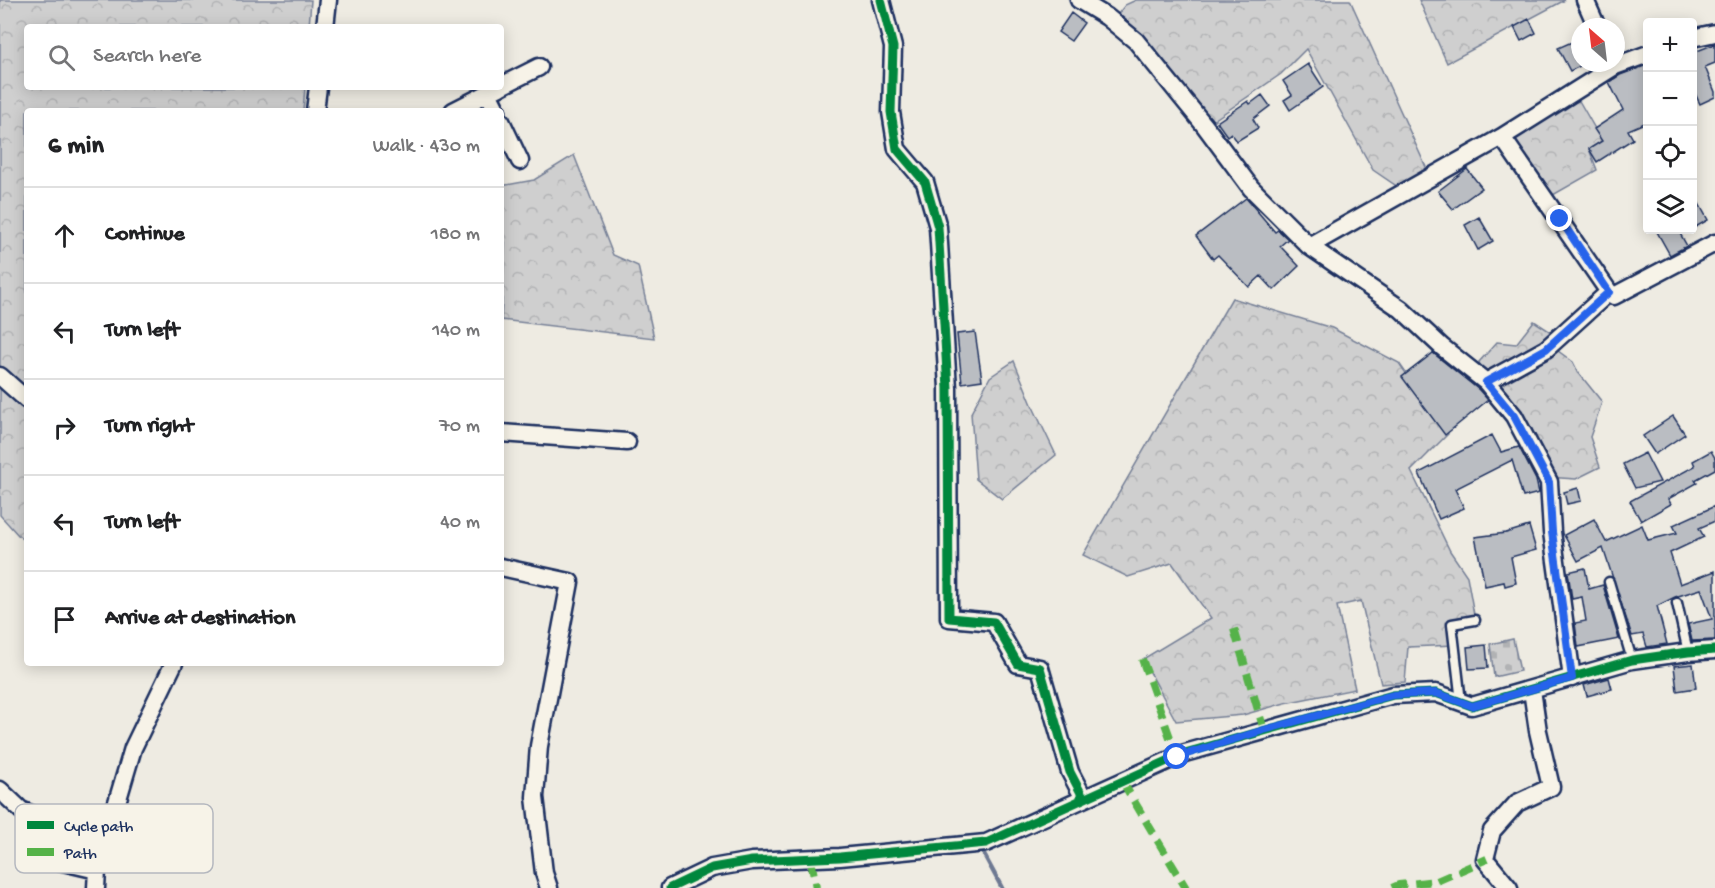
<!DOCTYPE html>
<meta charset="utf-8">
<style>
:root{--surface:#fff;--page:#f6f6f6;--text:#202124;--muted:#757577;--line:#e0e0e0}
body{margin:0;font-family:"Gochi Hand",sans-serif;background:var(--page);color:var(--text)}
.controls{position:absolute;right:18px;top:18px;display:grid;overflow:hidden;border-radius:6px;box-shadow:0 3px 15px #0003}
.controls button{width:54px;height:54px;display:grid;place-items:center;padding:0;border:0;border-bottom:2px solid var(--line);background:var(--surface);color:var(--text);font:30px sans-serif}
.compass{position:absolute;left:1571px;top:18px;width:54px;height:54px;border-radius:50%;background:var(--surface);box-shadow:0 3px 15px #0003;rotate:332deg}
.stop{position:absolute;width:18px;height:18px;margin:-14px;border:4px solid #2563eb;border-radius:50%;background:#fff}
.stop.end{background:#2563eb;border-color:#fff;box-shadow:0 2px 6px #0008}
.list{margin:0;padding:0;list-style:none}
h2{display:flex;justify-content:space-between;align-items:center;height:78px;margin:0;padding:0 24px;font-size:26px}
h2 small{font-size:20px;font-weight:400;color:var(--muted)}
.list li{display:grid;grid-template-columns:39px 1fr auto;gap:18px;align-items:center;box-sizing:border-box;height:96px;padding:0 24px;border-top:2px solid var(--line)}
.list b{display:block;font-size:22px;white-space:nowrap}
.list em{font-size:20px;font-style:normal;color:var(--muted)}
.icon{flex:none;width:33px;height:33px;fill:none;stroke:currentColor;stroke-width:2;stroke-linecap:round;stroke-linejoin:round}
.map{position:relative;flex:none;width:1715px;height:888px;overflow:hidden}
.search{position:absolute;background:var(--surface);box-shadow:0 3px 15px #0003;left:24px;top:24px;width:480px;height:66px;display:flex;align-items:center;gap:15px;box-sizing:border-box;padding:0 21px;border-radius:6px;color:var(--muted);font-size:22px}
.panel{position:absolute;background:var(--surface);box-shadow:0 3px 15px #0003;left:24px;top:108px;width:480px;height:558px;border-radius:6px}
.map>svg:first-child{display:block}
.forest{fill:url(#forest-crowns);stroke:#757f96;stroke-width:1.5}
.cemetery{fill:url(#cemetery-stones);stroke:#757f96;stroke-width:1.5}
.lines{fill:none;stroke-linecap:round;stroke-linejoin:round}
.stream{stroke:#6e7992;stroke-width:4.5}
.building{fill:#babdc2;stroke:#1b2f5e;stroke-width:1.5}
.lane-casing{stroke:#1b2f5e;stroke-width:13}
.street-casing{stroke:#1b2f5e;stroke-width:21}
.lane{stroke:#f7f3e8;stroke-width:8}
.street{stroke:#f7f3e8;stroke-width:16}
.quiet{stroke:#55b248;stroke-width:8;stroke-dasharray:15 8;stroke-linecap:butt}
.cycleway-casing{stroke:#f7f3e8;stroke-width:13}
.cycleway{stroke:#00873e;stroke-width:9}
.route{stroke:#2563eb;stroke-width:8}
.key{fill:#f7f3e8;stroke:#b5b8bf;stroke-width:1.5}
.key-label{font-size:16px;fill:#1b2f5e}
</style>
<div class="map">
<svg width="1715" height="888" viewBox="0 0 1715 888">
<defs>
<pattern id="forest-crowns" width="20" height="18" patternUnits="userSpaceOnUse" patternTransform="scale(1.5)"><rect width="20" height="18" fill="#cfcfcf"/><path d="M2 6a3 3 0 1 1 6 0M12 15a3 3 0 1 1 6 0" fill="none" stroke="#b1b2b4"/></pattern>
<pattern id="cemetery-stones" width="16" height="16" patternUnits="userSpaceOnUse" patternTransform="scale(1.5)"><rect width="16" height="16" fill="#cfcfcf"/><path d="M2 7V4a2 2 0 0 1 4 0v3zM10 15v-3a2 2 0 0 1 4 0v3z" fill="#b1b2b4"/></pattern>
</defs>
<rect width="100%" height="100%" fill="#eeebe2"/>
<filter id="ink" filterUnits="userSpaceOnUse"><feTurbulence type="fractalNoise" baseFrequency=".0167" numOctaves="2"/><feDisplacementMap in="SourceGraphic" scale="12" xChannelSelector="R" yChannelSelector="G"/><feConvolveMatrix kernelMatrix="1 2 1 2 8 2 1 2 1" color-interpolation-filters="sRGB"/></filter>
<g filter="url(#ink)">
<path class="forest" d="M0,0h311l-2,27h-282v60h278l-2,24h-276v431l-9,-7 -18,-20z
M1136,0h214l80,176 -26,15 -31,-21 -67,-121 -25,25 -76,52 -69,-84 -18,-28 7,-9z
M1419,0h146l-118,63z
M1574,92l28,49 -13,8 8,21 -51,29 -41,-58z
M574,155l39,100 25,11 16,72 -153,-18 4,-78h-4v-56l33,-6z
M1232,298l100,30 67,35 49,71 -37,37 39,80 17,25 8,44 -22,4 2,21 -47,2 -3,35 -24,2 -20,-83 -24,5 18,83 -70,14 -42,12 -67,6 -33,-62 68,-41 -39,-55 -44,14 -45,-22z
M1534,321l20,13 -4,11 23,17 5,10 24,30 -12,35 10,30 -24,12 -30,-2 -60,-95 -7,-20 18,-20 19,2z
M1014,361l19,46 23,48 -54,44 -26,-20 -5,-66 19,-36z"/>
<path class="cemetery" d="M1513,639l7,32 -26,6 -4,-33z"/>
<g class="lines">
<path class="stream" d="M982,851l20,37"/>
</g>
<path class="building" d="M1071,13l13,10 -13,18 -13,-9z
M1529,19l7,14 -15,8 -7,-14z
M1574,41l6,12v13l-10,5 -12,-23z
M1715,44v19l-10,4 10,25v5l-15,7 -8,-17v-39h4l1,3z
M1308,64l15,23 -33,23 -6,-10 8,-5 -9,-14z
M1647,65v57l-19,8 5,9 -36,23 -8,-13 13,-8 -8,-12 29,-19 -14,-28 11,-7z
M1262,95l8,11 -17,13 5,9 -21,13 -6,-8 -4,3 -10,-14 31,-21 2,3z
M1467,169l15,19 -29,21 -15,-18z
M1692,191l16,29 -16,9z
M1246,198l29,34 3,-2 10,9 -8,7 19,20 -25,24 -13,-14 -12,11 -31,-32 -5,4 -17,-23z
M1479,217l14,24 -15,9 -13,-25z
M1656,230h22l9,16 -17,9z
M975,332l7,48 -20,3 -5,-49z
M1433,353l46,37 9,10 -43,35 -43,-58z
M1673,416l12,18 -30,20 -12,-18z
M1492,435l9,17 18,-5 17,33 3,13 -16,4 -11,-37 -57,29 9,19 -25,11 -20,-46z
M1711,451l4,7v11l-20,11 2,3 -29,16 3,5 -30,17 -11,-20 65,-35 -2,-5z
M1645,453l15,29 -25,6 -12,-24z
M1578,488l3,13 -14,3 -3,-12z
M1715,506v15l-16,7 5,9 -34,16 10,31 35,-13v69l-23,1 -4,-17 24,-5 -11,-30 -26,8 -18,9 10,38 -20,3 -4,-13 -11,2 -29,-88 -25,13 -14,-26 30,-16 12,23 36,-17 6,15 29,-7 -4,-8z
M1529,526l7,24 -25,7 5,26 -11,3 -1,-4 -19,4 -10,-49 31,-4z
M1585,568l4,21 14,-4 16,54 -41,8 -3,-24 11,-2 -4,-24 -10,2 -4,-27z
M1486,645l2,23 -19,1 -2,-22z
M1693,664l3,24 -19,3 -3,-25z
M1609,678l3,11 -25,7 -3,-11z"/>
<g class="lines">
<g class="lane-casing">
<path id="lane" d="M1609,582l23,78
M1677,603l11,49
M1461,702l-9,-78 23,-4"/>
</g>
<g class="street-casing">
<path id="street" d="M881,0l12,47 -2,65 6,37 28,33 13,45 10,161 1,230 45,4 24,42 22,4 30,104 11,21v6
M1079,0l28,17 29,24 69,85 46,62 58,58 92,63 41,38 44,35 28,34 35,66 3,50 20,146
M1585,0l12,27
M325,27l3,-27
M1692,38l23,-5
M501,86l38,-19
M488,93l9,18
M315,111l3,-24
M453,111l47,-24
M501,121l19,40
M1502,137l107,155
M1309,246l193,-109 113,-71 33,-12
M0,376l27,24
M1486,382l60,-33 63,-57 5,4 101,-53
M501,433l126,9
M501,567l69,15 -31,164 -4,51 9,76 5,15
M0,790l21,20 28,12 -3,36 51,12
M96,888l1,-18 36,-122 41,-85
M670,888l42,-20 40,-7 88,-4 146,-14 199,-90 208,-58 43,-2 36,13 160,-46 56,-8 27,-2
M1509,888l-24,-29 7,-28 25,-28 34,-16 -13,-56 -6,-41"/>
</g>
<use href="#lane" class="lane"/>
<use href="#street" class="street"/>
<path class="quiet" d="M1234,629l30,101
M1142,659l35,98
M1122,781l64,107
M811,859l5,29
M1392,888l7,-3 38,-4 50,-22"/>
<g class="cycleway-casing">
<path id="cycleway" d="M881,0l12,47 -2,65 6,37 28,33 13,45 10,161 1,230 45,4 24,42 22,4 30,104 11,21v6
M670,888l42,-20 40,-7 88,-4 146,-14 199,-90 208,-58 43,-2 36,13 160,-46 56,-8 27,-2"/>
</g>
<use href="#cycleway" class="cycleway"/>
</g>
</g>
<g class="lines" filter="url(#ink)">
<path class="route" d="M1177,757l87,-27 129,-35 43,-2 36,13 100,-28 -20,-146 -3,-50 -35,-66 -28,-34 60,-33 63,-57 -49,-73"/>
</g>
<rect x="15" y="804" width="198" height="69" rx="9" class="key"/>
<rect x="27" y="821" width="27" height="8" fill="#00873e"/>
<rect x="27" y="848" width="27" height="8" fill="#55b248"/>
<g class="key-label">
<text x="64" y="831">Cycle path</text>
<text x="64" y="858">Path</text>
</g>
</svg>
<div class="controls">
<button>+</button>
<button>−</button>
<button><svg class="icon" aria-label="locate" viewBox="0 0 24 24"><circle cx="12" cy="12" r="6"/><path d="M12 2v4M12 18v4M2 12h4M18 12h4"/></svg></button>
<button><svg class="icon" aria-label="layers" viewBox="0 0 24 24"><path d="M12 4l9 5-9 5-9-5zM3 14l9 5 9-5"/></svg></button>
</div>
<svg class="compass" viewBox="-18 -18 36 36"><path d="M0-13l5 13h-10z" fill="#e53935"/><path d="M0 13l5-13h-10z" fill="#757577"/></svg>
<div class="stop" style="left:1177px;top:757px"></div>
<div class="stop end" style="left:1560px;top:219px"></div>
<div class="search"><svg class="icon" aria-label="search" viewBox="0 0 24 24"><circle cx="10" cy="10" r="6"/><path d="M15 15l6 6"/></svg>Search here</div>
<section class="panel">
<h2>6 min<small>Walk · 430 m</small></h2>
<ul class="list">
<li><svg class="icon" aria-label="ahead" viewBox="0 0 24 24"><path d="M12 20V5M6 11l6-6 6 6"/></svg><div><b>Continue</b></div><em>180 m</em></li>
<li><svg class="icon" aria-label="left" viewBox="0 0 24 24"><path d="M17 20v-9H6M10 6l-5 5 5 5"/></svg><div><b>Turn left</b></div><em>140 m</em></li>
<li><svg class="icon" aria-label="right" viewBox="0 0 24 24"><path d="M7 20v-9h11M14 6l5 5-5 5"/></svg><div><b>Turn right</b></div><em>70 m</em></li>
<li><svg class="icon" aria-label="left" viewBox="0 0 24 24"><path d="M17 20v-9H6M10 6l-5 5 5 5"/></svg><div><b>Turn left</b></div><em>40 m</em></li>
<li><svg class="icon" aria-label="arrive" viewBox="0 0 24 24"><path d="M6 21V4h12l-3 4 3 4H6"/></svg><div><b>Arrive at destination</b></div></li>
</ul>
</section>
</div>
